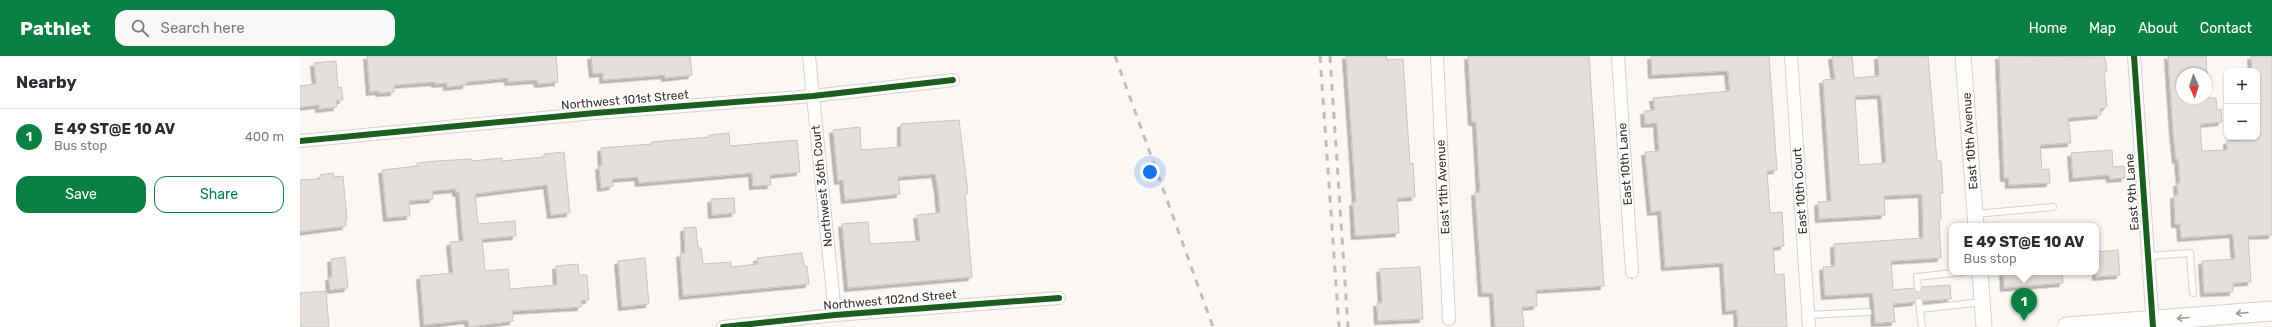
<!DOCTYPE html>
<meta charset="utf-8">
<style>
:root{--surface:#fff;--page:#f7f7f7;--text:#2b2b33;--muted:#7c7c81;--line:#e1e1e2;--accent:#0b8043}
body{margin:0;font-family:Rubik,sans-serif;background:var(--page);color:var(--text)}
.controls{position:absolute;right:12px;top:12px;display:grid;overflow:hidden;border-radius:8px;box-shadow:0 1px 3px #0004}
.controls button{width:36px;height:36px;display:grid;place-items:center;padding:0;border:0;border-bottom:1px solid var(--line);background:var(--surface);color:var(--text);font:20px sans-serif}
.compass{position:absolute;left:1876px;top:12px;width:36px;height:36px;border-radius:50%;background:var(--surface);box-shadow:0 1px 3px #0004;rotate:177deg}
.you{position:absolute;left:850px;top:116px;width:14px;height:14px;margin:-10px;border:3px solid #fff;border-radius:50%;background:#1a73e8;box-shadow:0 0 0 6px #1a73e833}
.badge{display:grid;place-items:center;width:26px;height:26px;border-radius:50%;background:var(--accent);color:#fff;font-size:13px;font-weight:700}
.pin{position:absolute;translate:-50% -33px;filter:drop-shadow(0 1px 2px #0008)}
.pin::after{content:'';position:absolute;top:21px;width:14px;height:12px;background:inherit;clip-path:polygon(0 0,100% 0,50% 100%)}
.popup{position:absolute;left:1649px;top:167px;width:150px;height:52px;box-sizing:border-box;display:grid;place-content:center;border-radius:8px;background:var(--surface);filter:drop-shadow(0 1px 3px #0005);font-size:13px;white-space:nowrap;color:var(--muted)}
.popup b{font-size:15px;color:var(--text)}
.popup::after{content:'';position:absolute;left:50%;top:100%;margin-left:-8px;border:8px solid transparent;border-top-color:var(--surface)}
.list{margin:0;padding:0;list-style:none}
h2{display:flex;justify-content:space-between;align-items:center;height:52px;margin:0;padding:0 16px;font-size:17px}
h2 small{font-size:13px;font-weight:400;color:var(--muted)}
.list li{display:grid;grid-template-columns:26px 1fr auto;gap:12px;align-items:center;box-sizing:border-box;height:56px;padding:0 16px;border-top:1px solid var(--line)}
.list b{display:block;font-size:15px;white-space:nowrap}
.list p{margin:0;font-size:13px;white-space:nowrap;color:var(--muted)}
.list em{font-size:13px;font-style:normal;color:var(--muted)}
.actions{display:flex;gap:8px;padding:12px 16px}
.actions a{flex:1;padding:9px 0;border:1px solid var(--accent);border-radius:12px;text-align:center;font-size:14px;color:var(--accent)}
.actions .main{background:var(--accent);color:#fff}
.icon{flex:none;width:22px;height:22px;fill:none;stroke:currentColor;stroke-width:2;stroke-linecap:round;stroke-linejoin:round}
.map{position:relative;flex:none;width:1972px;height:271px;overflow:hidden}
header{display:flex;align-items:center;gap:24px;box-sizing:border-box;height:56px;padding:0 20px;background:var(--accent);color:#fff}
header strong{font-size:19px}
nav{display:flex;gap:22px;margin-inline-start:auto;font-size:14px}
.search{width:280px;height:36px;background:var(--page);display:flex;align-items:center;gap:10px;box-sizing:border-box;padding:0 14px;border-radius:12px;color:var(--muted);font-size:15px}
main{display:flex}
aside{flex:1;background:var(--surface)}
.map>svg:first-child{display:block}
.building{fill:#e4dfdb;stroke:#cac5c1;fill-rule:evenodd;filter:url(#shadow)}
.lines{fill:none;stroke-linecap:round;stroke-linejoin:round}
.service-casing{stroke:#d7d2ce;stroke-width:8}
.minor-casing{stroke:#d7d2ce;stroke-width:14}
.tertiary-casing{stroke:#d7d2ce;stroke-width:17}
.primary-casing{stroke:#d7d2ce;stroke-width:21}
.service{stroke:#fefefd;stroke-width:6}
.minor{stroke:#fefefd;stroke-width:12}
.tertiary{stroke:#fefefd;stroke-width:15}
.primary{stroke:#fefefd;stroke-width:19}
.rail{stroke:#c0bfbe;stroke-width:3;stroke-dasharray:7 7;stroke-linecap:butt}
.cycleway-casing{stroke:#fff;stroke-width:8}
.cycleway{stroke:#1b5e20;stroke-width:6}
.oneway{stroke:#9c9894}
.labels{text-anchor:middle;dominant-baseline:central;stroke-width:3.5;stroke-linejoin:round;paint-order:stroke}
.street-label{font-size:12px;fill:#39312c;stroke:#fff}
</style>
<header>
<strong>Pathlet</strong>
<div class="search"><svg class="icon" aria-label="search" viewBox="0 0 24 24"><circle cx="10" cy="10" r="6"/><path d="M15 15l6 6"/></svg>Search here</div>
<nav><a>Home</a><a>Map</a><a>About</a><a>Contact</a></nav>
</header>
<main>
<aside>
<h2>Nearby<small></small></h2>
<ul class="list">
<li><span class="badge">1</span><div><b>E 49 ST@E 10 AV</b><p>Bus stop</p></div><em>400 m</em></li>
</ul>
<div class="actions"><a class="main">Save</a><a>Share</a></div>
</aside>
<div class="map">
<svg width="1972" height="271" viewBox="0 0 1972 271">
<defs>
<filter id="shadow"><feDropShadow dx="-3.5" dy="3.5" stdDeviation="0" flood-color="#0004"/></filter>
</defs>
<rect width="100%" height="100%" fill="#faf7f4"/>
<path class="building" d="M67,0h189l2,26 -20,2 -1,-4 -29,2v-4l-42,4v3l-19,2v-4l-12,1v-2l-41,3v7l-15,1v-2l-9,1z
M291,0h99l2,19 -27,3v-3l-62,5v-7l-10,1z
M1046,0h40l1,4 16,-1 7,105 3,-1 2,34 -18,1 2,35 -44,3 -2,-34h3z
M1168,0h121l15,230 -68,4 1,16 -15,1 2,20h-29l-2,-34h-11l-7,-101h5l-4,-70h-4z
M1351,0h118l8,114 -10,1 3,42 12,-1 2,34 -11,1 2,28 9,-1 3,53h-49l-1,-17 -11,1 -3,-48 -58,4 -4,-56 -10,1 -6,-60 14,-1 -2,-28 -12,1 -1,-13 11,-1 -2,-12 77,-7 -2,-20 -76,4z
M1532,0h20l2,22 25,-2 -1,-20h50l9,105h4l2,32h-3l1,26h-2l2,39 -50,3 2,29 20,-2 5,4 4,-5 28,-2 1,14 -28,2 -4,-3 -4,4 -22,2 2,18 -20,1 -2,-30 -48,3 -2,-29 12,-1 -1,-22 89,-6 -1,-44 -38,2 1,19 -66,4 -1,-17 13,-1 -8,-121 12,-1zM1581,39l5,68 -27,2 -4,-69z
M1699,0l106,1 2,15h-3l3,34 -2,2 -5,1 1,6 -33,3 3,25 -31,2 2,25 7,-1 1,14 -41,2v-7h-5z
M1868,0h38l1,18h-25v24h34l1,12 4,-1 1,13 -22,2 2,27 25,-1v-9l30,-3v-67h-5l-1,-15h21v179l-24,1 3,46 -18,1v9l-29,1 -2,-32 33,-2 -2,-25 -52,4 -1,-14h-5l-1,-29h4l-1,-12h3l-2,-24 -2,1 -3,-29z
M36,5l2,27 3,-1 2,13h-7l1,7 -18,2v-4l-19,2v-21l16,-2 -2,-21z
M659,64l9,73 -3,1 7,83 -124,11 -6,-64 26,-2 2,22 50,-3 -3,-26 23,-2 -2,-24 -3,-15 -37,3 2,17 -55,6 -2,-20 -5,1 -5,-51 27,-3 1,23 40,-3v-23z
M429,77l1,13 67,-6 3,32 -30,3 1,10 -18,1 -1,-13 -113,10 -1,-6 -26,2 1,7 -12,2 -2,-22h3l-1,-18 51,-4v-2l57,-5v-2z
M1812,94l1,17 11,-1 1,12 -15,1 -1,-4 -36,3 -2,-25z
M264,96l6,61 -19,2 -4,-30 -72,9 3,30 37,-3 1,15 -34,3 3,32 23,-2 2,20 47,-4 -1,-19 22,-2 1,11h8l2,25h-8v7l-69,4 1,10 -44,6 -1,-7 -44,5 -4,-49 33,-3 -3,-31 13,-1 -4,-49 -3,1v-4l-24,2 1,8 -24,2 1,15 -23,2 -5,-48 36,-4 -1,-3 19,-2 36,-2v2l30,-3v3l42,-4v-3z
M33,117l1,4 9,-1 4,44h-2l1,6 -46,6v-52l20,-1v-4z
M434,142l1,15 -23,2 -1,-16z
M396,171l2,21h3l2,16 28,-2v5l27,-3 -1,-6 45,-5 2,13h3l2,18 -126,12 -3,-42 5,-1 -1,-25z
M1818,194l2,25 -24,2v-25z
M45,201l3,31 -18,2 -1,-13h3l-1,-18z
M345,202l4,46 -27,3 -4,-46z
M1120,211l3,52 -45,2 -1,-18h5l-2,-34z
M1703,216h59l1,11 -59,5z
M26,235l3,36h-29v-34z"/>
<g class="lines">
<g class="service-casing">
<path id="service" d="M1675,158l78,-7
M1848,200l42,-3 3,40
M1618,232l-1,-11 45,-5
M1619,246l3,25
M1620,253l62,-7
M1508,259l60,-3"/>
</g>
<g class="minor-casing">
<path id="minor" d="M509,0l26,259
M1137,0l12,263
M1318,0l14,216
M1491,0l18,271
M1834,0l19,270
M0,85l295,-28 218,-17 140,-16
M423,271l112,-12 224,-17"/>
</g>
<g class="tertiary-casing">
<path id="tertiary" d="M1663,0l13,170
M1680,216l4,55"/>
</g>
<g class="primary-casing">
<path id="primary" d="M1767,271l205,-16"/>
</g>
<use href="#service" class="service"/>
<use href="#minor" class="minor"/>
<use href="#tertiary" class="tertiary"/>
<use href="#primary" class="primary"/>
<path class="rail" d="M815,0l98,271
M1020,0l19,271
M1030,0l18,271"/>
<g class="cycleway-casing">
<path id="cycleway" d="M1834,0l19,271
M0,85l295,-28 218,-17 140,-16
M423,271l112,-12 224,-17"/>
</g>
<use href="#cycleway" class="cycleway"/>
</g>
<defs><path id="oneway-shaft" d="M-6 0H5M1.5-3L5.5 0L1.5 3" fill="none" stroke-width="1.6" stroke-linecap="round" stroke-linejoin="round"/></defs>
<g class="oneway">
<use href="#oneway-shaft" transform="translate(1942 257) rotate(175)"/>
<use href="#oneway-shaft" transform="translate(1883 262) rotate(175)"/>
</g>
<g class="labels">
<g class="street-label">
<text transform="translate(325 44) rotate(-5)">Northwest 101st Street</text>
<text transform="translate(1670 85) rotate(-94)">East 10th Avenue</text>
<text transform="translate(1325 108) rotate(-94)">East 10th Lane</text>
<text transform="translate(522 130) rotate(-96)">Northwest 36th Court</text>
<text transform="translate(1143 131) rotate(-93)">East 11th Avenue</text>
<text transform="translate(1500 135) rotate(-94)">East 10th Court</text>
<text transform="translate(1832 136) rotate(-94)">East 9th Lane</text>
<text transform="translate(590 244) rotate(-5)">Northwest 102nd Street</text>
</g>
</g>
</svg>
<div class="controls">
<button>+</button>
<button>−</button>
</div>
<svg class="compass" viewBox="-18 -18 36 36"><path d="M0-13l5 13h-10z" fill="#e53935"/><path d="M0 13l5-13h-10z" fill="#7c7c81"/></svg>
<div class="you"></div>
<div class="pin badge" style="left:1724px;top:265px">1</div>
<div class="popup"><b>E 49 ST@E 10 AV</b>Bus stop</div>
</div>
</main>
